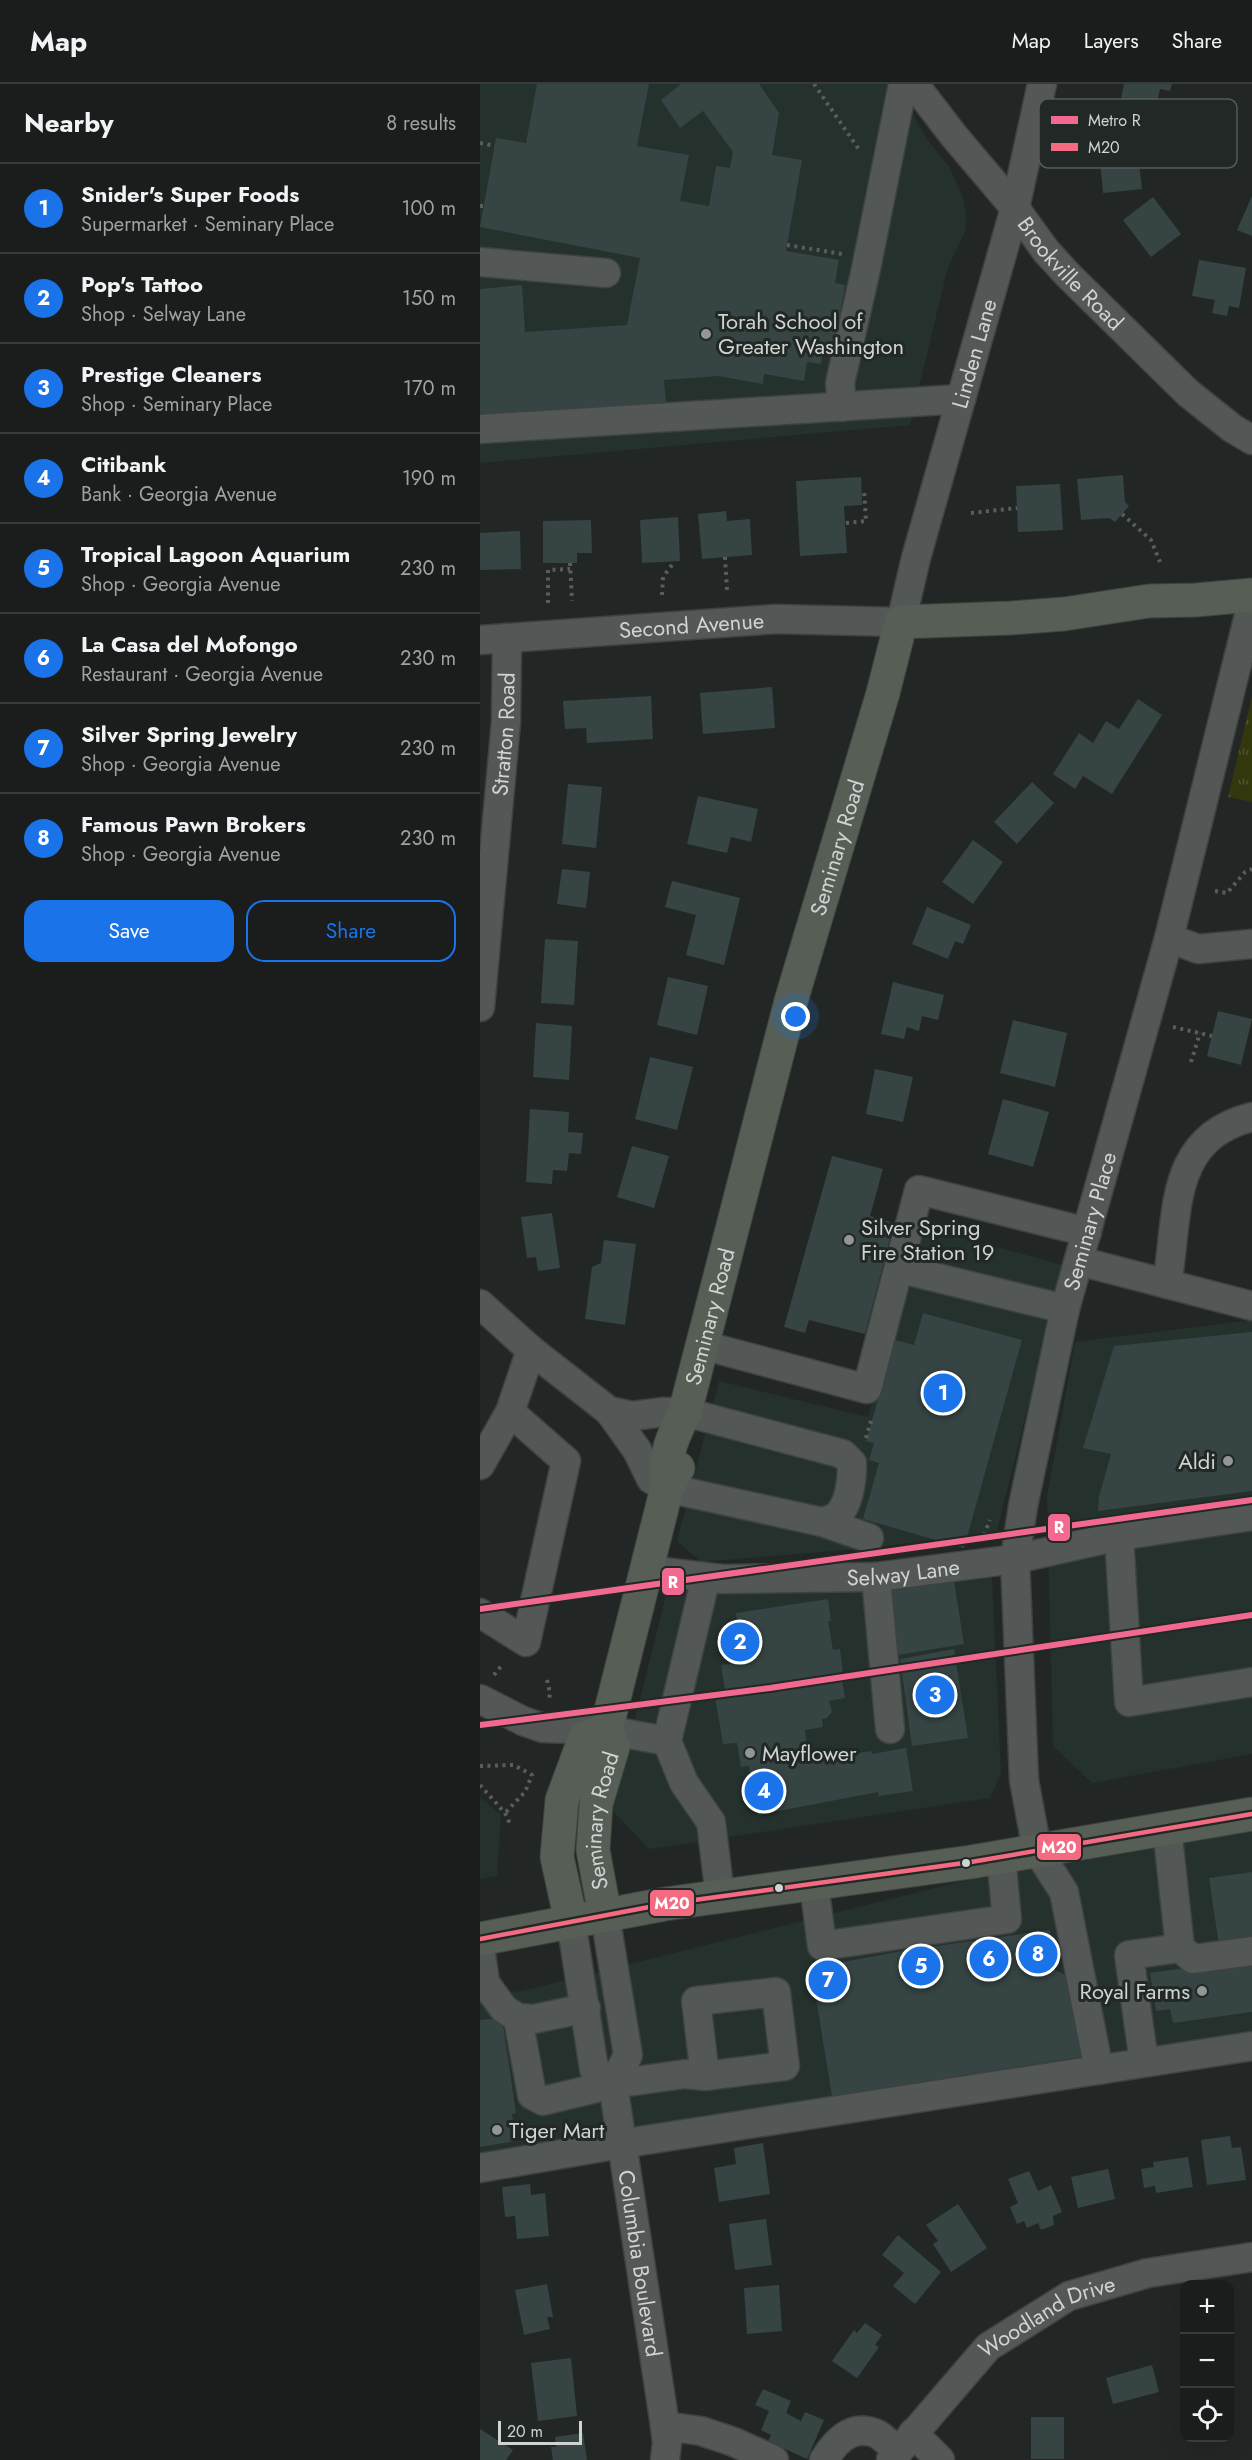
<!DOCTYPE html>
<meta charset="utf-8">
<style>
:root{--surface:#1a1d1c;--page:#232625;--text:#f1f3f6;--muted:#9fa2a3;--line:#383b3b;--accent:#1a73e8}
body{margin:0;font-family:Jost,sans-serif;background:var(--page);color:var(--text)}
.controls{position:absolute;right:18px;bottom:18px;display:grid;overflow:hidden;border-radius:12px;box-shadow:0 6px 24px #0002}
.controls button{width:54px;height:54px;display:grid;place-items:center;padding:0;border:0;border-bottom:2px solid var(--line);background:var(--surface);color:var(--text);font:30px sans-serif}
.scale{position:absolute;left:18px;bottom:15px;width:84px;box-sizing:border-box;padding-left:6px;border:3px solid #cfd3d2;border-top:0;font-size:16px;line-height:21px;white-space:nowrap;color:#cfd3d2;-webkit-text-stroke:4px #212825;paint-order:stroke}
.you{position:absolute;left:316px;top:933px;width:21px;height:21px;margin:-15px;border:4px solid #fff;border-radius:50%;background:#1a73e8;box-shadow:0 0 0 9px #1a73e833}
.badge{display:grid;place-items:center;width:39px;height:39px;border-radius:50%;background:var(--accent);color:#fff;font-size:20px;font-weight:700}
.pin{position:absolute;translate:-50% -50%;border:3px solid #fff;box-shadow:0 2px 6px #0006}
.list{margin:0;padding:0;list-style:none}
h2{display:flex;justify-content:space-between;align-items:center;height:78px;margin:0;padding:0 24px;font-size:26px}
h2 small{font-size:20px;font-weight:400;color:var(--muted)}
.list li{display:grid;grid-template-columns:39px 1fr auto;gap:18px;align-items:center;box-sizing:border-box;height:90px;padding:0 24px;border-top:2px solid var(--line)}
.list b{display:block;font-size:22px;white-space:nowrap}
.list p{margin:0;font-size:20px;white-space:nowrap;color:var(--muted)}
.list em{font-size:20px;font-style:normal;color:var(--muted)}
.actions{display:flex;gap:12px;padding:18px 24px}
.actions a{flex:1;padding:14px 0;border:2px solid var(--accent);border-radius:18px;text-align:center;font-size:21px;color:var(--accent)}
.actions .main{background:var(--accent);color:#fff}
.icon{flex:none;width:33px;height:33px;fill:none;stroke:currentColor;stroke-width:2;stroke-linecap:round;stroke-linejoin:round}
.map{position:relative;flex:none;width:772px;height:2376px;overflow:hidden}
header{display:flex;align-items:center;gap:36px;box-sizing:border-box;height:84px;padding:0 30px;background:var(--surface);border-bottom:2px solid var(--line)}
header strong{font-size:28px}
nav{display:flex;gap:33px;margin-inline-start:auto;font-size:21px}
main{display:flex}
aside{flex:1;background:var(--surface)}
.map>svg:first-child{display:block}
.built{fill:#24312c}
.park{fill:url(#park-tufts)}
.building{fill:#364444}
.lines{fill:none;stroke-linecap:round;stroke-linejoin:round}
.minor-casing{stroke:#3f4241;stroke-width:31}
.major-casing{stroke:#3f4241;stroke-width:35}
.path{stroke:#5a5d5c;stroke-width:4;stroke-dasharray:3 4.5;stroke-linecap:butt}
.minor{stroke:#535755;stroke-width:28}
.major{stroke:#565e56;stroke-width:33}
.bus-1-casing{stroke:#212825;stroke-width:9}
.bus-1{stroke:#f46a80;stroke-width:4.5}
.metro-1-casing{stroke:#212825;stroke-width:10}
.metro-1{stroke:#f2698f;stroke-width:6}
.poi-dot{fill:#929795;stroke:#212825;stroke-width:2}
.bus-dot{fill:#cfd3d2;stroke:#212825;stroke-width:2}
.labels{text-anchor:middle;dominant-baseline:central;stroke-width:6;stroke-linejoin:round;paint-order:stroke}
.street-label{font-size:22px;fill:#cfd3d2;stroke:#212825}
.poi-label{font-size:22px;fill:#cfd3d2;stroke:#212825;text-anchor:start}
.key{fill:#212825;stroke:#555b59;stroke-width:1.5}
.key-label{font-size:16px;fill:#cfd3d2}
.line-badge{stroke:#212825;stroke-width:2}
.badge-label{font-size:16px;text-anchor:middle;font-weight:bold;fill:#fff}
</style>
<header>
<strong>Map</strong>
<nav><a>Map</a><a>Layers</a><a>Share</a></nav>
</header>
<main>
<aside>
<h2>Nearby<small>8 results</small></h2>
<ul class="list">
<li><span class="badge">1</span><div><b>Snider's Super Foods</b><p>Supermarket · Seminary Place</p></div><em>100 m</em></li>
<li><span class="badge">2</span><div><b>Pop's Tattoo</b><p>Shop · Selway Lane</p></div><em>150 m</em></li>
<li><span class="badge">3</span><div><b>Prestige Cleaners</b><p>Shop · Seminary Place</p></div><em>170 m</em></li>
<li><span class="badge">4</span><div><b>Citibank</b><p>Bank · Georgia Avenue</p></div><em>190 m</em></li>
<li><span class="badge">5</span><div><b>Tropical Lagoon Aquarium</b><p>Shop · Georgia Avenue</p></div><em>230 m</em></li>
<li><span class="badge">6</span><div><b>La Casa del Mofongo</b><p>Restaurant · Georgia Avenue</p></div><em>230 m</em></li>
<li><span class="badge">7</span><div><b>Silver Spring Jewelry</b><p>Shop · Georgia Avenue</p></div><em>230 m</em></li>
<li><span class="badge">8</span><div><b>Famous Pawn Brokers</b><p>Shop · Georgia Avenue</p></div><em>230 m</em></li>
</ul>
<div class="actions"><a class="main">Save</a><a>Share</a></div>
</aside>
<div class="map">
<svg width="772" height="2376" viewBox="0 0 772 2376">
<defs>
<pattern id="park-tufts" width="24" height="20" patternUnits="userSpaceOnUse" patternTransform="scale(1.5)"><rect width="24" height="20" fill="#34370e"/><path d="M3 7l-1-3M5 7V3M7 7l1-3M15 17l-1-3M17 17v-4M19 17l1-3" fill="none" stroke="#505330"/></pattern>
</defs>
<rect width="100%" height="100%" fill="#222725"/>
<path class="built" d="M0,0h414l32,53 24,31 13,30 3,18 -1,16 -17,35 -38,158 -430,38z
M439,1142l144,39 -66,266 -125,17 -171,14 -24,-21 42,-160 149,36z
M772,1236v434l-160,29 -39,-37 -6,-250 28,-154z
M512,1493l9,197 -11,24 -341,51 -37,-39 55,-219z
M0,1713l21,18 -4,61 -17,3z
M772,1745v209l-772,121v-161l55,-10 492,-123z"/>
<path class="park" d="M772,612v106l-24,-5z"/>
<path class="building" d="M57,0h112l-12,62 52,9 -9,46 29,5 7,-40 14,2 3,-16 -30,-41 -23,17 -19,-28 20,-16h78l20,29 -7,42 30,5 -16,91 53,9 -4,23 10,2 -11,65 -11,-1 -2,15 -14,-2 -3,19 -40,-7 -1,10 -45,-8 -54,4 2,24 -186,13v-128l42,-4 3,47 102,-7 13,-67 -160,-31 16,-89 30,5z
M644,0h48l-2,7 -10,-2 -3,14 -5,-1 -3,13 -30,-7z
M656,52l6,53 -39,4 -3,-32h6l-2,-21z
M772,112v40l-15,-6z
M673,113l28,37 -30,23 -28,-37z
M719,176l47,8 -7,40 -10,-2 -2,10 -15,-3 3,-13 -23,-4z
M643,391l2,27 4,4 -14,16 -6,-4 -28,2 -4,-41z
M381,393l1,28 -18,1 3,47 -47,3 -4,-75z
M580,400l3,46 -45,2 -2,-46z
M246,427l1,10 23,-2 2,36 -50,4 -4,-45z
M198,433l2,44 -38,2 -2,-43z
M111,436l1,33h-15v10h-34v-42z
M40,447l1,38 -41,1v-37z
M292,603l3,41 -72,6 -3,-41z
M171,612l2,43 -66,4 -1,-15 -21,1 -2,-28z
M658,615l24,16 -50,79 -29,-18 -8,13 -22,-15 26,-41 14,10 13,-22 13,8z
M552,698l22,21 -37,41 -23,-22z
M88,700l34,3 -6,61 -34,-4z
M218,712l60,13 -7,33 -20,-5 -4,16 -40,-9z
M493,756l30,22 -30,42 -31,-22z
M82,785l28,3 -4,36 -29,-4z
M192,797l68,17 -16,67 -38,-10 10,-40 -31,-8z
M447,823l44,18 -8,19 -8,-3 -7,18 -36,-15z
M65,855l33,2 -4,64 -33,-2z
M188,893l40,9 -11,49 -40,-10z
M413,898l51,13 -6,25 -16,-4 -3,15 -12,-4 -3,12 -23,-5z
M738,927l34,8 -11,46 -34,-9z
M533,936l54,13 -12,54 -55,-14z
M56,939l36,3 -3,54 -36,-3z
M170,973l43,10 -16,63 -42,-11z
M395,985l38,8 -10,45 -37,-8z
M523,1015l46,13 -16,55 -45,-13z
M50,1025l39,3 -1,20 15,1 -2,21 -12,-1 -2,18 -14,-1 -1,14 -26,-2z
M152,1062l37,10 -15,52 -37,-11z
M352,1072l51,13 -13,47 24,7 -29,111 -56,-14 -4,13 -21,-6z
M72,1129l8,55 -22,3 -2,-14 -9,1 -6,-41z
M124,1156l32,4 -11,81 -40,-6 7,-52 9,-4z
M443,1229l99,27 -58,208 -101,-29 16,-56 -10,-3 5,-17 -8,-2 29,-101 19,5z
M772,1248v159l-154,20 1,-14 12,-43 -28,-6 31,-102z
M474,1497l10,63 -66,11 -10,-64z
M348,1515l3,22h-3l5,29 7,-1 3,25h-2l4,24 -16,3 3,11 -5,6 -5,1 1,8 -18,3 4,26 16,-3v5l46,-7 1,3 34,-6 7,43 -34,5 -1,-4 -120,23 -9,-49 -8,1 -4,-24 -14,1 -9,-53 11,-1 -4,-25 11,-2 -3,-27 10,-2 -3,-21z
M474,1565l14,89 -56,8 -12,-87z
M772,1788v68l-33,5 -10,-67z
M570,1846l5,40 16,8 14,78 -253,40 -21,-128 91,-17z
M772,1874v54l-79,11 -3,-14 -14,2 -6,-38z
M22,1934l14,95 -4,1 4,27 -36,6v-127z
M750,2052l2,12 9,-1 5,33 -39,5 -6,-45z
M283,2059l7,51 -51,8 -5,-34 22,-4 -2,-16z
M708,2073l5,30 -37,6 -1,-7 -11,2 -3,-19 13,-2 -1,-5z
M628,2085l7,30 -37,9 -7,-31z
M549,2087l9,20 13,-6 11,27 -9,4 1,9 -13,5 -3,-7 -11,5 -3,-7 -7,3 -7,-17 8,-4 -10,-24z
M50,2100l1,11 14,-2 4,43 -32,3 -2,-23 -10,1 -3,-30z
M478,2120l29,44 -36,24 -18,-28 5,-3 -12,-16z
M286,2135l6,46 -37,5 -6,-46z
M418,2151l43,37 -26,32 -22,-18 11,-13 -22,-18z
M67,2200l6,33h-6l3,12 -26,6 -9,-45z
M299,2201l3,46 -35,3 -3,-46z
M385,2239l17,12 -7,10 4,2 -22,31 -25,-17 22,-31 3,3z
M91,2274l6,58 -39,5 -7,-58z
M672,2281l7,27 -46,12 -7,-26z
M283,2305l28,12 -5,12 15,8 4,-9 19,8 -17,39 -39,-18 3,-6 -10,-5 8,-19 -14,-6z
M551,2333h33v42h-33z
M0,2345l33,21 -7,10h-26z
M103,2349l4,27h-34l-2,-13h5l-1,-10z"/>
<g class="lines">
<g class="minor-casing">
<g id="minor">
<path id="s1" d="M434,0l40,52 61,72 31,43 22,24 120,118 44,35 20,12"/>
<path d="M0,178l126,11"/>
<path d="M362,323l-2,-24 26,-114 37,-185"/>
<path d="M0,345l481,-30"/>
<path id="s2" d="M0,556l296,-21 125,3 15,-64 99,-350 27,-124"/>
<path d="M689,854l29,11 54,-5"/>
<path id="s3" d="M0,923l26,-285 1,-84"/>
<path d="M599,1177l173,45"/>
<path d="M429,1187l156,38"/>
<path d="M687,1200c12,-69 0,-146 85,-167"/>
<path d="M0,1220l51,46 78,61 23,5 32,-4h21l158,42 9,9c0,15 -2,38 -13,51 -3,4 -11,6 -17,8"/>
<path d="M222,1261l165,44 52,-199 168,42"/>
<path d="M129,1327l28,39 14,29 16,9 155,34 47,16"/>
<path d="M30,1328l21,-62"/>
<path d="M0,1381l30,-53 56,49 -40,181 -46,-29"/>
<path d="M772,1432l-133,20 10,166 123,-20"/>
<path id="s4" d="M166,1486l76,9 154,-2 139,-18 104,-23"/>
<path d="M226,1493l-39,164 17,42 27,39 9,74"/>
<path d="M396,1493l14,152"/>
<path d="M0,1615l43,22 20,7 63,2 61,11"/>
<path d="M687,1744l13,120 13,11 59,-8"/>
<path d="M334,1800l8,62 185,-27 -6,-62"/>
<path id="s5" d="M125,1831l23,140 -15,29 52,342 2,17 -2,17"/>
<path d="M91,1837l23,148 19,15"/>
<path d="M0,1863l5,36 19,26 14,9 16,1 52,-11"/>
<path d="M38,1934l14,77 11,6 70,-17 72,-10 20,2 80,-10 -9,-74 -80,9 9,75"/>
<path d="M664,1978l-15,-107 51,-7"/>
<path id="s6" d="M619,1986l-35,-178 -27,-42 -13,-70 -9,-221 8,-53 42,-197 104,-371 83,-335"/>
<path d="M0,2084l140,-24 632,-98"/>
<path d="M185,2342l36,5 33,11 40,18"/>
<path d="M433,2349l27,27"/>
<path d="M344,2376c11,-18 27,-36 51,-27 8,3 16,13 23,18"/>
<path id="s7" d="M411,2376l97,-113 81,-51 79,-23 104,-16"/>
</g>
</g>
<g class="major-casing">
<g id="major">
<path id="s8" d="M187,1404c-2,-34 3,-46 18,-76l106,-411 92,-308 18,-71 110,-4 53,-4 85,-13 47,-1 56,-5"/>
<path id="s9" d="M125,1831l-12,-65 3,-46 17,-57 -7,-17 61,-242 11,-20"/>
<path d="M91,1837l-14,-64 5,-57 23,-62 21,-8"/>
<path d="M0,1855l185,-35 306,-42 281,-48"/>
</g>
</g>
<path class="path" d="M334,0l46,67
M0,59l15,3
M0,122h3
M307,161l55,9
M491,429l46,-5
M642,430l29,26 9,22
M366,439l20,-2 -2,-32
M245,473l2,33
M90,479l2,38
M182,511l1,-18 9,-12v-4
M68,519v-33l22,-1
M735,807l12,2 18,-21 7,-3
M693,943l39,9
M711,978l9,-29
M386,1354l6,-21
M504,1451l6,-15
M14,1591l9,-11
M67,1596l3,13 -1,7
M0,1682l34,-1 18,10 -7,17 -20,21
M0,1701l25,28 5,11"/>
<use href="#minor" class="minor"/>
<use href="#major" class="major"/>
<g class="bus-1-casing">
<path id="bus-1" d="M0,1855l185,-35 306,-42 281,-48"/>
</g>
<use href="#bus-1" class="bus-1"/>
<g class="metro-1-casing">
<path id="metro-1" d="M0,1525l772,-109
M0,1641l290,-37 482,-73"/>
</g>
<use href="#metro-1" class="metro-1"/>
</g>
<g class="poi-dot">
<circle cx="226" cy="250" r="6"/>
<circle cx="369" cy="1156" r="6"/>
<circle cx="748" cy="1377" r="6"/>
<circle cx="270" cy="1669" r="6"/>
<circle cx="722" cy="1907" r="6"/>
<circle cx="17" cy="2046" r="6"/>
</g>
<g class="bus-dot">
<circle cx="486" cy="1779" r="5"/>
<circle cx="299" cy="1804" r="5"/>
</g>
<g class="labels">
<g class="street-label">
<text stroke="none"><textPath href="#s1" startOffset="246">Brookville Road</textPath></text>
<text stroke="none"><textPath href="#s2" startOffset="700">Linden Lane</textPath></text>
<text stroke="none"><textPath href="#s2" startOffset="212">Second Avenue</textPath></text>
<text stroke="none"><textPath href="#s3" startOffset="274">Stratton Road</textPath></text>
<text stroke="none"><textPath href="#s8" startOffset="664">Seminary Road</textPath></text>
<text stroke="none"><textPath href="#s6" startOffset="870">Seminary Place</textPath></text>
<text stroke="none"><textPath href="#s8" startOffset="178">Seminary Road</textPath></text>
<text stroke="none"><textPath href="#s4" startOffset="258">Selway Lane</textPath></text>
<text stroke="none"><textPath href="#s9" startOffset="96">Seminary Road</textPath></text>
<text stroke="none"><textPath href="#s5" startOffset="356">Columbia Boulevard</textPath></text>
<text stroke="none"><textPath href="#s7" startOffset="216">Woodland Drive</textPath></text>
</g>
<g class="poi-label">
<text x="238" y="237">Torah School of<tspan x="238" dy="25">Greater Washington</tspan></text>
<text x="381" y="1143">Silver Spring<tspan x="381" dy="25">Fire Station 19</tspan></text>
<text x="736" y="1377" text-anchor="end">Aldi</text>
<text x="282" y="1669">Mayflower</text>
<text x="710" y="1907" text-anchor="end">Royal Farms</text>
<text x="29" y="2046">Tiger Mart</text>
</g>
</g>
<rect x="559" y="15" width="198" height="69" rx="9" class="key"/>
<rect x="571" y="32" width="27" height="8" fill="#f2698f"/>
<rect x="571" y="59" width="27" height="8" fill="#f46a80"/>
<g class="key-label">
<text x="608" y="42">Metro R</text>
<text x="608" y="69">M20</text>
</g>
<g class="line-badge">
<rect x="567" y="1429" width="24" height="29" rx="6" fill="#f2698f"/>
<rect x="181" y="1483" width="24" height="29" rx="6" fill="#f2698f"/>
<rect x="556" y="1749" width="46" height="28" rx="6" fill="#f46a80"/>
<rect x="169" y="1805" width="46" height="28" rx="6" fill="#f46a80"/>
</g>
<g class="badge-label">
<text x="579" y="1449">R</text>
<text x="193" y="1504">R</text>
<text x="579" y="1769">M20</text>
<text x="192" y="1825">M20</text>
</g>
</svg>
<div class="controls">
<button>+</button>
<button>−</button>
<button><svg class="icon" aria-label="locate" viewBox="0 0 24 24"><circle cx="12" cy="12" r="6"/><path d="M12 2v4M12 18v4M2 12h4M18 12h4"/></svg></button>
</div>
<div class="scale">20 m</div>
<div class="you"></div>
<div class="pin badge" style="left:463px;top:1309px">1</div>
<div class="pin badge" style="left:260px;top:1558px">2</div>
<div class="pin badge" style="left:455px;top:1611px">3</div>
<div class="pin badge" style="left:284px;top:1707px">4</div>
<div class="pin badge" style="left:441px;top:1882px">5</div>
<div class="pin badge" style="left:509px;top:1875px">6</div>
<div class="pin badge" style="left:348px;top:1896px">7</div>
<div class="pin badge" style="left:558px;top:1870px">8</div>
</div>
</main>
